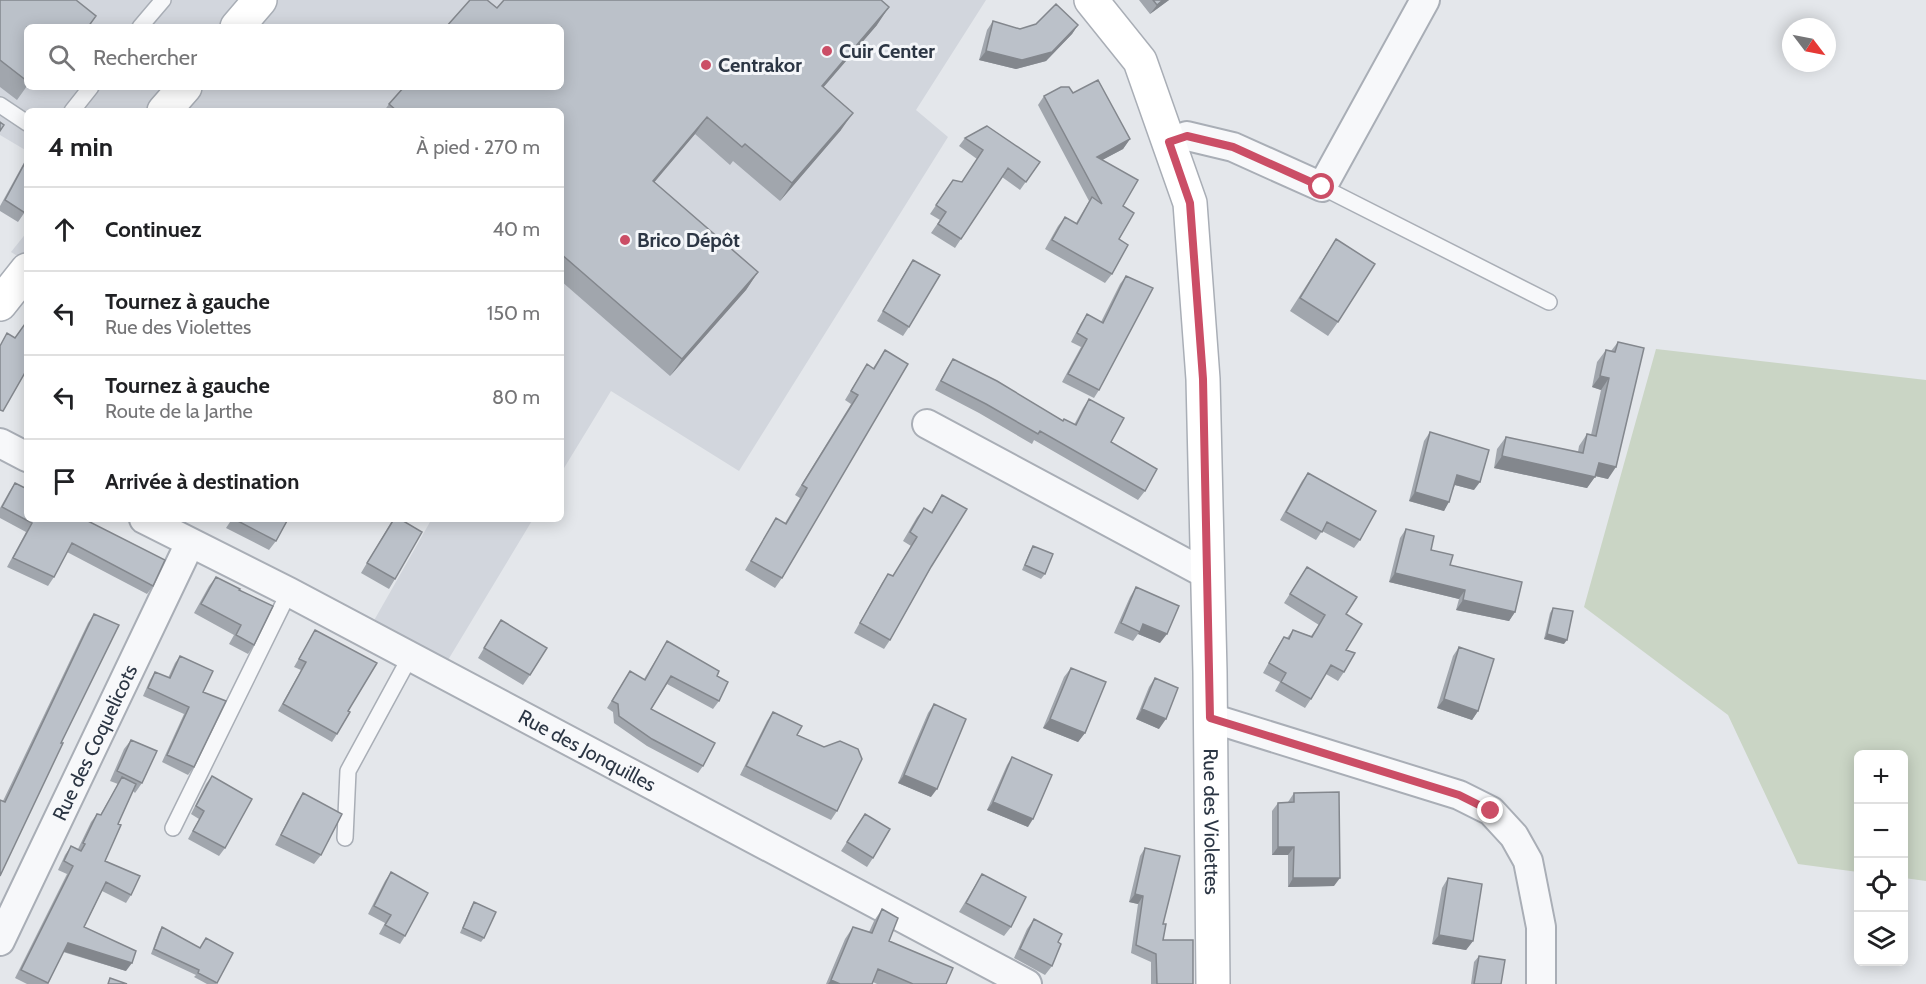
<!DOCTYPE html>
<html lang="fr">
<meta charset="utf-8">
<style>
:root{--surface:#fff;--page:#f2f2f2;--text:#202124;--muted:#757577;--line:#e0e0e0}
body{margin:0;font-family:Cabin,sans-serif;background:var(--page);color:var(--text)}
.controls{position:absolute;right:18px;bottom:18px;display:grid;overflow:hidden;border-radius:9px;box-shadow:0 3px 15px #0003}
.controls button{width:54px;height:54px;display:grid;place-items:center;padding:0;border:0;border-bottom:2px solid var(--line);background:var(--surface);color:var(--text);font:30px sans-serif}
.compass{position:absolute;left:1782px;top:18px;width:54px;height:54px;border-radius:50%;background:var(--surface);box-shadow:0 3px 15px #0003;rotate:122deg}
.stop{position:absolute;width:18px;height:18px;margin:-14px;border:4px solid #cb4e66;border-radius:50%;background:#fff}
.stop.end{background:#cb4e66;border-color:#fff;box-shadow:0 2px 6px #0008}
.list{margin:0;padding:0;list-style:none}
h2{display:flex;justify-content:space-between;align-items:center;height:78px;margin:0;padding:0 24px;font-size:26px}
h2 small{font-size:20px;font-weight:400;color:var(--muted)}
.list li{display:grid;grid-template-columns:39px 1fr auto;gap:18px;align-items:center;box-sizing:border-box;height:84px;padding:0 24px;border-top:2px solid var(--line)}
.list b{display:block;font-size:22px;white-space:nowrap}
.list p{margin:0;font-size:20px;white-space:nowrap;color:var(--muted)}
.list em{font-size:20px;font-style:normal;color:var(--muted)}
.icon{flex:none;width:33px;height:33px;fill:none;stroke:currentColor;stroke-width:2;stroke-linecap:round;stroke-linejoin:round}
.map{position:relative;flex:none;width:1926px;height:984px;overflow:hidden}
.search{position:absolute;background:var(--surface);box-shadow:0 3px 15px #0003;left:24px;top:24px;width:540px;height:66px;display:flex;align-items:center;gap:15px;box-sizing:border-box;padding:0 21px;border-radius:9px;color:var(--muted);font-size:22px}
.panel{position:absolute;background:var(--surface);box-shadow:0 3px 15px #0003;left:24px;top:108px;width:540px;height:414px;border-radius:9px}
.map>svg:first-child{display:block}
.built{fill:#d2d6dd;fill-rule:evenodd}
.green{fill:#cad5c5}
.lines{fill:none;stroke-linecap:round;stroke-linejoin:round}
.lane-casing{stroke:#a9aeb6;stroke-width:18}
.street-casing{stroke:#a9aeb6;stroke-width:32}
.secondary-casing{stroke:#a9aeb6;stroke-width:36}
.lane{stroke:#f7f8fa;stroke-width:15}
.street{stroke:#f7f8fa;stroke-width:28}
.secondary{stroke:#fff;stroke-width:33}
.wall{fill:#a1a6ad}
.shaded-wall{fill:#83878d}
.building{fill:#bbc1c9;stroke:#83878d;stroke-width:1.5}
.route{stroke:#cb4e66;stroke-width:8}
.poi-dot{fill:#cb4e66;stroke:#f4f6f9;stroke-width:2}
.labels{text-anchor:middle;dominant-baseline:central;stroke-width:6;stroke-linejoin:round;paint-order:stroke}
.poi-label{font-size:20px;font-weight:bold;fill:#2c3644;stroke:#f4f6f9;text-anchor:start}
.street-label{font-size:20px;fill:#2c3644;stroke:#f4f6f9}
</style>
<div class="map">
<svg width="1926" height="984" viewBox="0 0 1926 984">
<rect width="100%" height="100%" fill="#e4e7eb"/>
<path class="built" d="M0,0h986l-70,110 32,27 -209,334 -128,-80 -50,82v-362h-534v40l-27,-16zM27,27h534v60h-534z
M27,232v30l-16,-10z
M427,519h106l-88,146 -73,-41 58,-102z"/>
<path class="green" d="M1656,349l270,31v501l-22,-3v-124h-46v118l-60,-8 -70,-149 -144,-108z"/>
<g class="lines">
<g class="lane-casing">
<path id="lane" d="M140,27l23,-27
M0,105l27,18
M72,111l19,-24
M1322,187l227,115
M173,828l116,-236
M345,838l3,-67 62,-114"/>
</g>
<g class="street-casing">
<g id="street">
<path d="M1169,142l18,-6 46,11 89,40 103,-187"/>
<path d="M927,424l281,151"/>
<path d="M0,443l27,14"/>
<path id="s1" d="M144,519l145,73 738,392"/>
<path d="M1211,718l248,77 32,16 23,25 14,25 13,66v57"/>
<path id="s2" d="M0,941l190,-398"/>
</g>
</g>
<g class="secondary-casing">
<g id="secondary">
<path id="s3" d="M1091,0l49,61 50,142 13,176 7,293 3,312"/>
<path d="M237,27l23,-27"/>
<path d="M164,111l21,-24"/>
<path d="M0,304l27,-34"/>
</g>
</g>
<use href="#lane" class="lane"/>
<use href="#street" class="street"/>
<use href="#secondary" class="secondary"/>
</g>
<path class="wall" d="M0,0l27,27v59l-10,14 -17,-13z
M1139,0h30l-19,14z
M497,8l380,17 -54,62 18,43 -61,71 -47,-40 -3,4 -35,-31 -41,48 104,90 -12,18 -76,86 -109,-95v-170h-177l5,-7z
M993,21l27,8 58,-4 -6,9 -26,27 -30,8 -37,-9 8,-30z
M1073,93l57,46 -7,10 -21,11 21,46 -4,33 -7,35 -7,9 -60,-34 13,-23 7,-9 11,6 13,-22 -51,-96 6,-9z
M965,138l75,24 -20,28 -18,-13 -47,71 -24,-15 9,-13 -10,-6 23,-34 9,2 15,-23 -18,-13z
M27,157v52l-9,13 -18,-11v-5z
M1336,239l2,83 -10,14 -38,-25z
M913,260l-4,67 -6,9 -26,-15 30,-52z
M1126,276l-27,114 -5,8 -32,-16 19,-35 -10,-5 10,-19 6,-9 14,8 19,-38z
M1618,342l-10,137 -13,-3 -8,12 -93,-20 3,-19 9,-12 72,15 1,-6 8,-12 4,1 10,-45 -9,-3 5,-25 9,-12 5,1z
M885,350l-103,228 -7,10 -30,-18 31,-52 9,5 15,-25 -5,-3 56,-91 -6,-4 22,-36 6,4z
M953,359l109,61 12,5 9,-17 6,-9 22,43 34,49 -7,9 -104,-60 -2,4 -53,-31 -44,-23 12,-22z
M1430,432l44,58 -19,-5 -11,26 -35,-10 15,-60z
M1308,473l52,67 -6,8 -32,-17 -6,9 -36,-20 22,-39z
M15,483l138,103 -6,8 -80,-42 -13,25 -6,9 -41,-19 19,-35 -26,-14v-10l9,-16z
M942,495l-11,72 -41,73 -6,9 -30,-16 28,-50 6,-9 5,2 18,-30 -8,-5 14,-24 7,-9 7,4z
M232,519h56l-12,22 -7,9 -43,-22z
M393,519l2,60 -6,10 -28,-16z
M1406,529l44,36 65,47 -6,9 -53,-11 3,-11 -70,-17 11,-44z
M1033,546l12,28 -4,5 -19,-9 8,-19z
M1307,567l39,47v36l-2,22 -6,9 -12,-7 -15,25 -6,9 -30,-17 5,-9 -17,-9 15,-27 6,-9 3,1 6,-8 18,6 8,-11 -35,-22z
M216,577l38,68 -6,9 -19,-10 5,-9 -40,-22 15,-27z
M1136,587l24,56 -22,-9 -5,7 -19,-8 16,-36z
M1553,608l11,36 -20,-5 6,-26z
M94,614l-33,129 -61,133 3,-75 85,-178z
M501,620l29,55 -7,10 -45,-27z
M315,630l33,81 -11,23 -5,8 -54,-31 23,-41 -7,-3z
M667,641l50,35 2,25 -6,8 -46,-25 -16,25 52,57 -5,7 -51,-27 -33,-23 -1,-11 -6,-4 23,-37 14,8z
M1459,647l19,64 -6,9 -35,-12 16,-52z
M180,656l23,36 -9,75 -6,8 -26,-13 22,-48 -41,-18 7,-16 5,-8 13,6 7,-15z
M1071,668l14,65 -7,9 -35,-14 21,-51z
M1155,678l4,51 -23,-10 13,-32z
M934,704l-3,93 -33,-14 30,-70z
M773,712l24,23 27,12 13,64 -6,9 -91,-45 27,-54z
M131,740l11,43 -7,10 -2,-2 -15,33 -13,37 26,34 -5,8 -24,-12 -18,36 42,44 -63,-19 -15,32h-21l-12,-6 52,-104 -9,-4 7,-15 6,-9 7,3 13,-27 6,-8 3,1 18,-31 -8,-3 14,-32z
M1012,757l16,70 -41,-17 20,-45z
M212,776l13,72 -6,8 -31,-17 11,-20 -8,-5 15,-30z
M303,793l18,62 -7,9 -39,-19 22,-43z
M1294,793l40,93 -46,1v-32h-16v-44l6,-8 10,-1z
M865,814l8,44 -6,9 -26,-16z
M1145,848l18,76v16l30,44h-42v-22l-20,-9 7,-49 -9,-2 11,-46z
M391,872l14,64 -5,8 -21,-10 6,-11 -17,-9 17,-33z
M982,874l29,53 -7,9 -45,-24 17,-28z
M1448,878l25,63 -7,9 -34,-6 10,-56z
M474,902l10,36 -3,4 -21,-9 11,-26z
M882,909l7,32 57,43h-69l-4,-2 -1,2h-46l19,-45 8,-12 16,5 5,-11z
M1034,919l24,23 -6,24 -7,9 -31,-17 13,-29z
M162,927l38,21 6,-10 27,15 -17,31h-9l-13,-7 2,-2 -45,-21 8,-22z
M1479,956l22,28h-30l3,-22z"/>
<path class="shaded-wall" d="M1163,0h6l-19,14 7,-9z
M889,7l-12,18 -67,78 12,-17z
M1078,25l-6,9 -26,27 -30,8 -37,-9 7,-9z
M853,113l-12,17 -61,71 12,-18z
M707,117l-12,17 -54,64 12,-17z
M1130,139l-7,10 -32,17 6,-9z
M758,272l-12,18 -76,86 12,-17z
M1600,376l9,2 -8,12 -9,-3z
M1502,456l93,21 -8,11 -93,-20z
M1599,463l17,4 -8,12 -17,-4z
M1457,475l23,7 -6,8 -23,-6z
M1415,492l34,10 -5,9 -35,-10z
M1395,573l70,17 -6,9 -70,-17z
M1463,600l52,12 -6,9 -53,-11z
M1143,624l24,10 -7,9 -22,-9z
M1547,634l20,6 -3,4 -20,-5z
M1444,699l34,12 -6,9 -35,-12z
M1142,709l24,10 -7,10 -23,-10z
M1050,719l35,14 -7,9 -35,-14z
M904,775l33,14 -6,8 -33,-14z
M993,802l40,17 -5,8 -41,-17z
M1278,847h16l-6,8h-16z
M1293,878h47l-6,8 -46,1z
M1135,894l8,2 -5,8 -9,-2z
M1439,935l34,6 -7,9 -34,-6z
M68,943l64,20 -6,8 -64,-20z
M831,980l9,4h-12z"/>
<path class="building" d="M0,0h76l20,16 -8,11h-61v54l-27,-21z
M470,0h17l10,8 7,-8h377l8,7 -67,79 31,27 -61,70 -47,-39 -3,3 -35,-30 -54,64 105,91 -76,87 -121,-105v-143h-164l-8,-7 15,-17h157v-60h-115z
M1153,0h10l-6,5z
M1056,4l22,21 -26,27 -30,8 -36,-9 7,-30 27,8 16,-5z
M1098,80l32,59 -33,18 41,23 -15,26 11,7 -15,26 9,6 -16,29 -60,-34 13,-23 12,7 15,-27 10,7 -58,-108 17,-9h8l4,6z
M0,122l4,3 -4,6z
M987,126l53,36 -14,20 -18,-14 -47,71 -23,-15 8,-12 -10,-7 17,-25 9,2 21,-32 -18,-12z
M27,159v50l-2,4 -20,-13z
M1336,239l39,25 -37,58 -38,-24z
M913,260l27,15 -31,52 -26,-16z
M1126,276l27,12 -54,102 -31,-16 19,-35 -10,-6 10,-19 16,9z
M27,321v48l-24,42 -3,-1v-64l7,-13 8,5z
M1618,342l26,6 -28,119 -17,-4 -4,14 -93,-21 4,-19 77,16 4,-19 9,2 13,-58 -9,-2 6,-26 9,2z
M885,350l23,14 -126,214 -31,-17 25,-43 10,6 21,-36 -5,-3 56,-90 -7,-4 16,-27 7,5z
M953,359l44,22 66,40 1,-2 12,6 13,-26 35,19 -13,24 46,27 -12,22 -105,-60 -2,3 -52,-30 -45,-23z
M1430,432l59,18 -9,32 -23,-7 -8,27 -34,-10z
M1308,473l68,38 -16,29 -33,-18 -5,10 -36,-20z
M15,483l12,6v30h57l81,41 -12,26 -81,-43 -18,34 -41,-19 19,-35 -30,-16z
M942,495l25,14 -36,58 -41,73 -30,-17 28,-49 5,2 24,-39 -7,-5 14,-24 8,5z
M234,519h54l-12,22z
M394,519h6l22,13 -27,47 -28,-16z
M1406,529l28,7 -3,14 22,5 -3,10 72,17 -7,30 -52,-12 2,-10 -70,-17z
M1033,546l20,8 -8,20 -20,-9z
M1307,567l50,30 -11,17 16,10 -16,26 9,3 -11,19 -13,-7 -20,34 -30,-17 5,-9 -17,-10 15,-26 5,2 4,-9 19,7 13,-22 -35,-21z
M216,577l24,12 -1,1 34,16 -19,39 -18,-10 5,-10 -40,-21z
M1136,587l43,19 -12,28 -24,-10 -3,8 -19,-9z
M1553,608l20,3 -6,29 -20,-6z
M94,614l25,11 -58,118h2l-63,133v-76l5,2z
M501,620l46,28 -17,27 -46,-27z
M315,630l62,33 -29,48 2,1 -13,22 -54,-30 23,-42 -7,-3z
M667,641l52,30 -2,5 11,6 -9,19 -48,-25 -20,33 64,34 -12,23 -51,-27 -33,-23 -1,-12 -6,-3 18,-30 15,9z
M1459,647l35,12 -16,52 -34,-12z
M180,656l33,15 -10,21 23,9 -32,66 -27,-12 22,-48 -41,-19 7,-16 15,6z
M1071,668l35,14 -21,51 -35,-14z
M1155,678l23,10 -12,31 -24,-10z
M934,704l32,15 -29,70 -33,-14z
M773,712l29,14 -5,9 27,12 16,-6 18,8 4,10 -25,52 -91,-45z
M131,740l26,11 -15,32 -25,-12z
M1012,757l40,18 -19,44 -40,-17z
M212,776l40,23 -27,49 -32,-17 11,-20 -8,-5z
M122,777l14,7 -18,40 3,1 -16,36 35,15 -9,19 -25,-13 -22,45 52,24 -4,12 -64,-20 -20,40 -27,-13 52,-104 -9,-5 7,-15 10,5 4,-7 -2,-1 14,-29 4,1z
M1339,792l1,86h-47l1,-31h-16v-44l16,-1v-9z
M303,793l39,21 -21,41 -40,-20z
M865,814l25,15 -17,29 -26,-16z
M1145,848l35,8 -17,68h3l-3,16h30v44h-36l-1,-30 -20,-9 7,-49 -8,-2z
M391,872l37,21 -23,43 -20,-11 6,-10 -17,-9z
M982,874l44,23 -15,30 -45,-24z
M1448,878l34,6 -9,57 -34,-6z
M474,902l22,10 -12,26 -21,-10z
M882,909l16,9 -9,23 64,27 -7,16h-33l-35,-15 -6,15h-32l-9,-4 22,-53 19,6z
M1034,919l28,15 -4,8 3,2 -9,22 -32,-17z
M162,927l38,21 6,-10 27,15 -16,30 -19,-10 1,-3 -45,-21z
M1479,956l26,4 -4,24h-27z
M110,978l17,6h-19z"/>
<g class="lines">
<path class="route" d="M1322,187l-89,-40 -46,-11 -18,6 21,61 13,176 7,339 249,77 32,16"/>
</g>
<g class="poi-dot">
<circle cx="827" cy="51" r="6"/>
<circle cx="706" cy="65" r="6"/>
<circle cx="625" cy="240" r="6"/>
</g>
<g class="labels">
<g class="poi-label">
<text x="839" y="51">Cuir Center</text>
<text x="718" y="65">Centrakor</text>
<text x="637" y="240">Brico Dépôt</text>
</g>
<g class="street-label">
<text stroke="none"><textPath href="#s2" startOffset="220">Rue des Coquelicots</textPath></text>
<text stroke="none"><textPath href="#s1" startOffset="500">Rue des Jonquilles</textPath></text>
<text stroke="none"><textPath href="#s3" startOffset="848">Rue des Violettes</textPath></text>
</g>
</g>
</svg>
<div class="controls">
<button>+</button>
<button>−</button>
<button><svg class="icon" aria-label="locate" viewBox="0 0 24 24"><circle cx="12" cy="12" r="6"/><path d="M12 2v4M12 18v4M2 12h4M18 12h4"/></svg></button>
<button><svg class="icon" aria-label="layers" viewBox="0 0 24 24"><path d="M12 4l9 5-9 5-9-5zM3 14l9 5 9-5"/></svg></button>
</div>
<svg class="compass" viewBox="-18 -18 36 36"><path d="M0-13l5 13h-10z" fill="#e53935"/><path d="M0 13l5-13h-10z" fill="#757577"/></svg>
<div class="stop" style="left:1322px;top:187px"></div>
<div class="stop end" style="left:1491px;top:811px"></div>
<div class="search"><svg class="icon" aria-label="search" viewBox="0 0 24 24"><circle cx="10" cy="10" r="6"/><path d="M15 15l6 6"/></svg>Rechercher</div>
<section class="panel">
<h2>4 min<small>À pied · 270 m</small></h2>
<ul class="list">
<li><svg class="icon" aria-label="ahead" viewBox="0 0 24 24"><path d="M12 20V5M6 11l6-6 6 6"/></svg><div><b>Continuez</b></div><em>40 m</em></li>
<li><svg class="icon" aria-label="left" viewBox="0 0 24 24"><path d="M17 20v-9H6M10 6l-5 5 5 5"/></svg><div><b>Tournez à gauche</b><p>Rue des Violettes</p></div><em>150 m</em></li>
<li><svg class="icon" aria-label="left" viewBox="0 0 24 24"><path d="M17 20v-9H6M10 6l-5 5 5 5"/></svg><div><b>Tournez à gauche</b><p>Route de la Jarthe</p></div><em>80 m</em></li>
<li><svg class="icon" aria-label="arrive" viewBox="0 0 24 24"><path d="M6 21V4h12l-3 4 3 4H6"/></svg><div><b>Arrivée à destination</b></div></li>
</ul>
</section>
</div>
